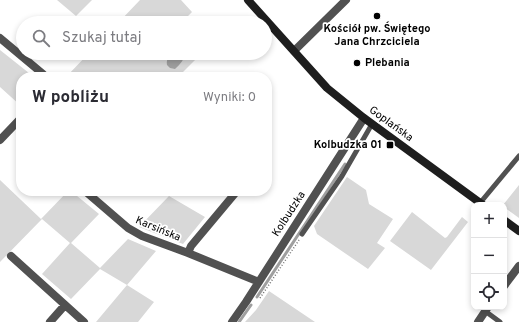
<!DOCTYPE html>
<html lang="pl">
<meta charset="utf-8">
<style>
:root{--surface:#fff;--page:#f2f2f3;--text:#2b2b33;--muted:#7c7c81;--line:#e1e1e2}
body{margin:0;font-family:Overpass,sans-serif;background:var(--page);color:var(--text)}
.controls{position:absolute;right:12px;bottom:12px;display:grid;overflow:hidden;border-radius:8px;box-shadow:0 2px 6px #0003}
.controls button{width:36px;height:36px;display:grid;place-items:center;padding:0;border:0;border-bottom:1px solid var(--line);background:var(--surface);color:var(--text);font:20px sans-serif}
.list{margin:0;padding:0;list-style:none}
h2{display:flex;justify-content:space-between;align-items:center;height:52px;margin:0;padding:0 16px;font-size:17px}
h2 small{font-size:13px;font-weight:400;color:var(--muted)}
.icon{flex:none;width:22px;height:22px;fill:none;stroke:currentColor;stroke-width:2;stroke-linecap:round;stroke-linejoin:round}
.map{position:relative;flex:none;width:519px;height:322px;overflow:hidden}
.search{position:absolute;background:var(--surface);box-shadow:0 2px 6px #0003;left:16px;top:16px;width:256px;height:44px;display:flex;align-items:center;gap:10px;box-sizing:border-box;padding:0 14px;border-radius:22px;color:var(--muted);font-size:15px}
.panel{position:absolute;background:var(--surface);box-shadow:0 2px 6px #0003;left:16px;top:72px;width:256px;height:124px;border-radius:16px}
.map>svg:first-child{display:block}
.green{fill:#d8d8d8}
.water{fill:#9f9f9f}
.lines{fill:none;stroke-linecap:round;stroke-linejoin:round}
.stream{stroke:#9f9f9f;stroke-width:3}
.path{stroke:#737373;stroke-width:1.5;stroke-dasharray:1 2;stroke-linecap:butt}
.lane{stroke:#515151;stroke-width:5}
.street{stroke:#515151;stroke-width:8}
.secondary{stroke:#1e1e1e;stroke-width:8}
.poi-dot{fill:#000;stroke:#fff;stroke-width:1.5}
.labels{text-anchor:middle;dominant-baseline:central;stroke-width:3.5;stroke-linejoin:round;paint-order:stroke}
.poi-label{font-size:11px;font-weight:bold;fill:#000;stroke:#fff}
.street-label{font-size:11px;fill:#000;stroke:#fff}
</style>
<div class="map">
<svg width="519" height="322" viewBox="0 0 519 322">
<rect width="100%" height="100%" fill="#fff"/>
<path class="green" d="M57,0h35l-16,16z
M140,0h41l11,12 -11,11h-63z
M0,50l34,27h-13v29l-21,-19z
M89,53h113l-24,24h-112z
M347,177l19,13 3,14 24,15 -16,24 8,5 -17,21 -51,-35 -3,-8z
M0,180l41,39 27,-28h3l28,23 -28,29 29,25 28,-29 28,12 -29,34 27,17 -16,20h-42l31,-37 -27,-16 -29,30 -29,-25 28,-31 -28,-24 -42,43z
M519,185v33l-15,-11v-2h-1z
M169,196l36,21 -22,27 -44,-17z
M412,212l33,26 2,-1 15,-20 6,5 -37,48 -41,-29z
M269,291l46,31h-70l11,-12z"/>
<path class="water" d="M177,53h7c1,7 -4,11 -9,16l-5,-1 -3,-3c-1,-10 5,-7 10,-12z"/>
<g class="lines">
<path class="stream" d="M257,297l88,-133
M239,322l12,-17"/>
<path class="path" d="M260,298l39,-58"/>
<path class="lane" d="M480,203l39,-47
M302,234l40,-58 30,-52
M485,311l15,11"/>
<path class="street" d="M0,38l43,36 2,3
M294,51l52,-51
M0,140l21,-22
M85,191l43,37 14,8 46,17
M237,191l-46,55 -3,7 71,29
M11,256l73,66
M504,286l15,-20
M50,322l15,-17
M232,322l14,-20 118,-184
M478,322l10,-15"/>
<path class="secondary" d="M248,0l79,88 37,30 119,87
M504,220l15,11"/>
</g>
<g class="poi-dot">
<circle cx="377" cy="16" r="4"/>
<circle cx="357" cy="63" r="4"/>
<rect x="386" y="141" width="8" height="8" rx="2"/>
</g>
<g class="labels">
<g class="poi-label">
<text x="377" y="29">Kościół pw. Świętego<tspan x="377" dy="13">Jana Chrzciciela</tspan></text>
<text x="365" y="63" text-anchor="start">Plebania</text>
<text x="382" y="145" text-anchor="end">Kolbudzka 01</text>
</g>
<g class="street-label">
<text transform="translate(391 124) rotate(36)">Goplańska</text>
<text transform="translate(289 214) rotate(-57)">Kolbudzka</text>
<text transform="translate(158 229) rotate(23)">Karsińska</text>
</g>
</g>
</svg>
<div class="controls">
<button>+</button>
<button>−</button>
<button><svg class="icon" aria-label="locate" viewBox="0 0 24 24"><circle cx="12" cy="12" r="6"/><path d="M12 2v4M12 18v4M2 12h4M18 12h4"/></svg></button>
</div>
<div class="search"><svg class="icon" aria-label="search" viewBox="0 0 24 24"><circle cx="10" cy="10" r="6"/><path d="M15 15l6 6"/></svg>Szukaj tutaj</div>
<section class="panel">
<h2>W pobliżu<small>Wyniki: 0</small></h2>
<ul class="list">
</ul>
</section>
</div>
